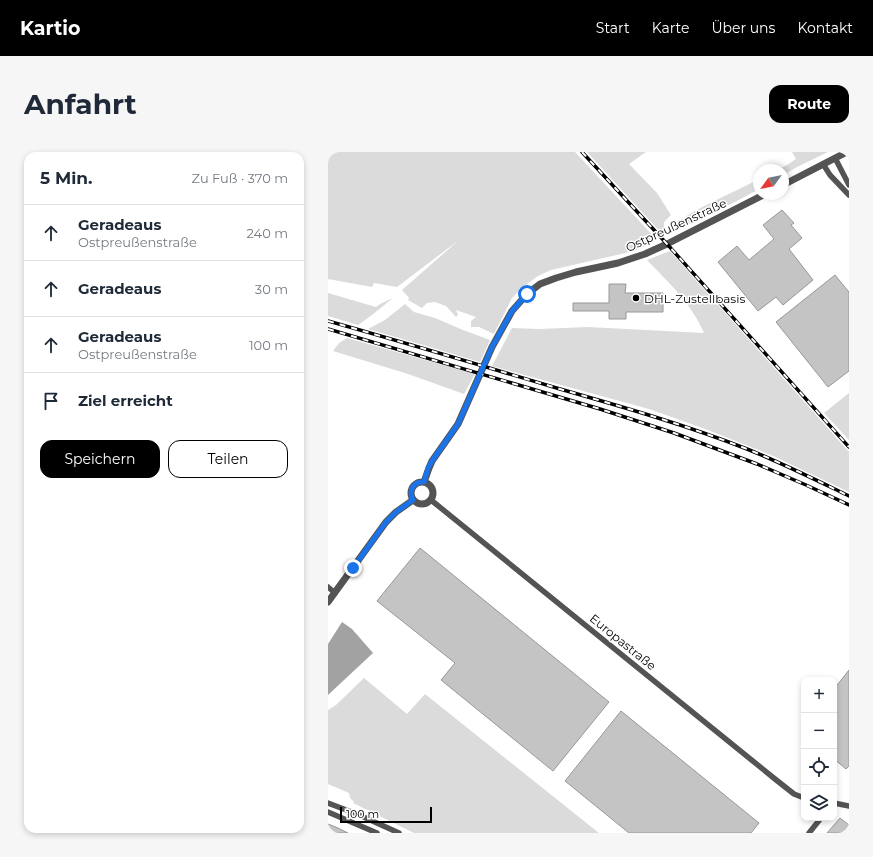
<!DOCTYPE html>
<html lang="de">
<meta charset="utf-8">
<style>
:root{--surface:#fff;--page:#f6f6f7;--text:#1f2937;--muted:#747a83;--line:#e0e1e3;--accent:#000}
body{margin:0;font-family:Montserrat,sans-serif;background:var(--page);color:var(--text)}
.controls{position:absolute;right:12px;bottom:12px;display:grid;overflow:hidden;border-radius:8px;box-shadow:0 2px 6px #0003}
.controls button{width:36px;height:36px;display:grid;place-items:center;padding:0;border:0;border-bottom:1px solid var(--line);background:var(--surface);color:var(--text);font:20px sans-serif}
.compass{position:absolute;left:425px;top:12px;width:36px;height:36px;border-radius:50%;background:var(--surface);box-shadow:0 2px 6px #0003;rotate:237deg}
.scale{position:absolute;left:12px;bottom:10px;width:92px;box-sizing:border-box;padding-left:4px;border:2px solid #000;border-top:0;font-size:11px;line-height:14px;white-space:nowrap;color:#000;-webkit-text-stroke:3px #fff;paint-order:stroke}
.stop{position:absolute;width:12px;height:12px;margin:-9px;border:3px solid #1a73e8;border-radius:50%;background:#fff}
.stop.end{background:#1a73e8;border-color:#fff;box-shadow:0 1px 4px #0008}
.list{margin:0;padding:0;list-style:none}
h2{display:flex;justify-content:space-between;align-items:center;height:52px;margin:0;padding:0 16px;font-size:17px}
h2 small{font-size:13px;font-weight:400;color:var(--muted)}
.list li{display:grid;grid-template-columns:26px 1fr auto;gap:12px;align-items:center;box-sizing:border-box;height:56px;padding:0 16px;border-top:1px solid var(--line)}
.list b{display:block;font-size:15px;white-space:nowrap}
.list p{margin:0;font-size:13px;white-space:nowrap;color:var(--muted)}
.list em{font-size:13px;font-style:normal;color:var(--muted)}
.actions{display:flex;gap:8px;padding:12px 16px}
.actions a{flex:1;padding:9px 0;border:1px solid var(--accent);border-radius:12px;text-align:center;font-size:14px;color:var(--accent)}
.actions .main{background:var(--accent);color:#fff}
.icon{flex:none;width:22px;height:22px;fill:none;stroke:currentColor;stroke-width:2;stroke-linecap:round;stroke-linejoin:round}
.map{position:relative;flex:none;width:521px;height:681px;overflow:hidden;border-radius:12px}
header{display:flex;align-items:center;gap:24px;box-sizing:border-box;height:56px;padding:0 20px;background:var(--accent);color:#fff}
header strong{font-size:19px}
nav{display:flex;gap:22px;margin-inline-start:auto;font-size:14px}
.intro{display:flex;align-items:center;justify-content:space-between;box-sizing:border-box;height:96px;padding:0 24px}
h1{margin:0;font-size:28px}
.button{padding:10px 18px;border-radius:12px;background:var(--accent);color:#fff;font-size:14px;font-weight:700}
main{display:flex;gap:24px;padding:0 24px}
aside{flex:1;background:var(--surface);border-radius:12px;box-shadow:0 2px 6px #0003}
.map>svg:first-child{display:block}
.green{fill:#dbdbdb}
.water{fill:#a2a2a2}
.building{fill:#c4c4c4;stroke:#989898}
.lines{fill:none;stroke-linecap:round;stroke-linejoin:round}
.minor{stroke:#545454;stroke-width:5.5}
.tertiary{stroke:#545454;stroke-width:7}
.rail-casing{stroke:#000;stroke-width:3.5}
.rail{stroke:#fff;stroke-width:2;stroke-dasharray:6;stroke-linecap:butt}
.route{stroke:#1a73e8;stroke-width:5}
.poi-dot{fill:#000;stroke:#fff;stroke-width:1.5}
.labels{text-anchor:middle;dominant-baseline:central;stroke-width:3;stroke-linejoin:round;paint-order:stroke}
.street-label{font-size:12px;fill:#000;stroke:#fff}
.poi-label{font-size:12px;fill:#000;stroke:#fff;text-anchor:start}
</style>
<header>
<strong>Kartio</strong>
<nav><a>Start</a><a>Karte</a><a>Über uns</a><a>Kontakt</a></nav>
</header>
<div class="intro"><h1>Anfahrt</h1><a class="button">Route</a></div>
<main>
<aside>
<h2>5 Min.<small>Zu Fuß · 370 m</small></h2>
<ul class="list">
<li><svg class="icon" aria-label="ahead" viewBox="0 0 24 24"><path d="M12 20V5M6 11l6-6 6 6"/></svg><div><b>Geradeaus</b><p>Ostpreußenstraße</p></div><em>240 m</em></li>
<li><svg class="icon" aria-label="ahead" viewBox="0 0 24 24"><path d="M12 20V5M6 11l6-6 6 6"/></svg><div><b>Geradeaus</b></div><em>30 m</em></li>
<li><svg class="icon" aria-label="ahead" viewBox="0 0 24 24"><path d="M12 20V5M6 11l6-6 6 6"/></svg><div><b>Geradeaus</b><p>Ostpreußenstraße</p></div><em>100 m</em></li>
<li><svg class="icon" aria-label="arrive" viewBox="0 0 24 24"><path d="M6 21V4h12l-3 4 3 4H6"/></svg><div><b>Ziel erreicht</b></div></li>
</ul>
<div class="actions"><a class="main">Speichern</a><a>Teilen</a></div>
</aside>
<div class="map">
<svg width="521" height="681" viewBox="0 0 521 681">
<rect width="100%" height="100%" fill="#fff"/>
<path class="green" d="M0,0h247l82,88 -23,11 -83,19 -13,6 -15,11 -11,11 -18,36 -15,-7h-8v-6l5,-4 -20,-7 2,5 -2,2 -10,-11 -11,-4 -8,1 -5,5 -14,-8 1,-2 -7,-8 57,-50 -62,47 -23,-4 -2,4 -44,-8z
M259,0h59l-17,12 28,29 14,22 -7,7v14z
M464,0h36l-29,14 -16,9v-5h-6l10,-5 9,-6z
M431,27v10l-24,13 -62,30 -4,-4c27,-21 60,-33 90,-49z
M342,99l179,201v40l-78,-37 -63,-25 -59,-21 -157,-43 20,-38 27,1 49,-2 116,6c-13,-30 -35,-50 -57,-73z
M0,141l48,14 4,-3 13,-6 -21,17 -14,10 -30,-9z
M77,152l9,8 21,6 28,12 27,10 -10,22 -64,-19 -48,-14 17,-9z
M19,186l128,36 -11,20 -56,-20 -75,-23 6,-8z
M521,241v47l-25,-27z
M36,526l43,36 18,-20 174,139h-185l-61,-30 1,-1 -4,-4 -1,-5 -21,-9v-74l8,-5z"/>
<path class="water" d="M14,470l10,7 21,24 -45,42v-51z"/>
<path class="building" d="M454,58l12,13 -3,2 11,13 -13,11 24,31 -30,25 -7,-8 -18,14 -40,-49 19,-16 12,14 25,-21 -11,-14z
M507,123l14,17v79l-21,16 -52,-65z
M281,132h17l-1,9h38v19h-37v7h-17v-8h-36v-8h36z
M92,396l189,154 -56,69 -112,-91 14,-17 -78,-62z
M521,518v96l-3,3 -12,-10v-70z
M293,559l138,112 -8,10h-122l-64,-52z
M512,666l9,7v8h-22z
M0,672l10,4 10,5h-20z"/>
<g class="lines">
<path class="minor" d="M507,6l14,27
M495,12l7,11 19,20
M103,348l344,279 19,15 10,4
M0,435l7,6
M0,651l29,11 42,19
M506,651l15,3
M0,660l49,21
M481,681l12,-15"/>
<path class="tertiary" d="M455,33l64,-33
M83 341a11 11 0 1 1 22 0a11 11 0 1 1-22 0Z
M96,330l5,-14 3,-7 26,-37 34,-77 20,-36 15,-17 13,-10 16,-6 20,-6 42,-9 27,-9 22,-10 98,-50
M0,450l58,-80 10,-10 17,-12"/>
<g class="rail-casing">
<path id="rail" d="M254,0l85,92 182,203
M0,169c78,22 155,45 232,68 63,18 126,36 187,60 35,14 69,31 102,47
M0,177l272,80 74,24 83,31 49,21 43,20"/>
</g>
<use href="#rail" class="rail"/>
</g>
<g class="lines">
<path class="route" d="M25,416l33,-46 10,-10 17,-12c-5,-10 1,-19 11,-18l4,-14 4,-7 26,-37 34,-77 20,-36 15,-17"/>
</g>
<circle class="poi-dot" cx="308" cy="146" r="4"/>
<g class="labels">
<g class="street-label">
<text transform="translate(348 73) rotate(-25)">Ostpreußenstraße</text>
<text transform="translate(295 490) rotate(39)">Europastraße</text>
</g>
<g class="poi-label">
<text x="316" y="146">DHL-Zustellbasis</text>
</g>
</g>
</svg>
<div class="controls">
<button>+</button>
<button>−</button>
<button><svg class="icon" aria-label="locate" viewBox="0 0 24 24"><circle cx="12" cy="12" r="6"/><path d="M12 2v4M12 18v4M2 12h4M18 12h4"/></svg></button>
<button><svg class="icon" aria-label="layers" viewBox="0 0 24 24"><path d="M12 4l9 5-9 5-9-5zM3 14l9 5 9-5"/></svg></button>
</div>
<svg class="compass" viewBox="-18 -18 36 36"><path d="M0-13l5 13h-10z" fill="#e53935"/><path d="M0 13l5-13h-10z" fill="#747a83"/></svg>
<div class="scale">100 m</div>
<div class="stop" style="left:199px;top:142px"></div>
<div class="stop end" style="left:25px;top:416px"></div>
</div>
</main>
